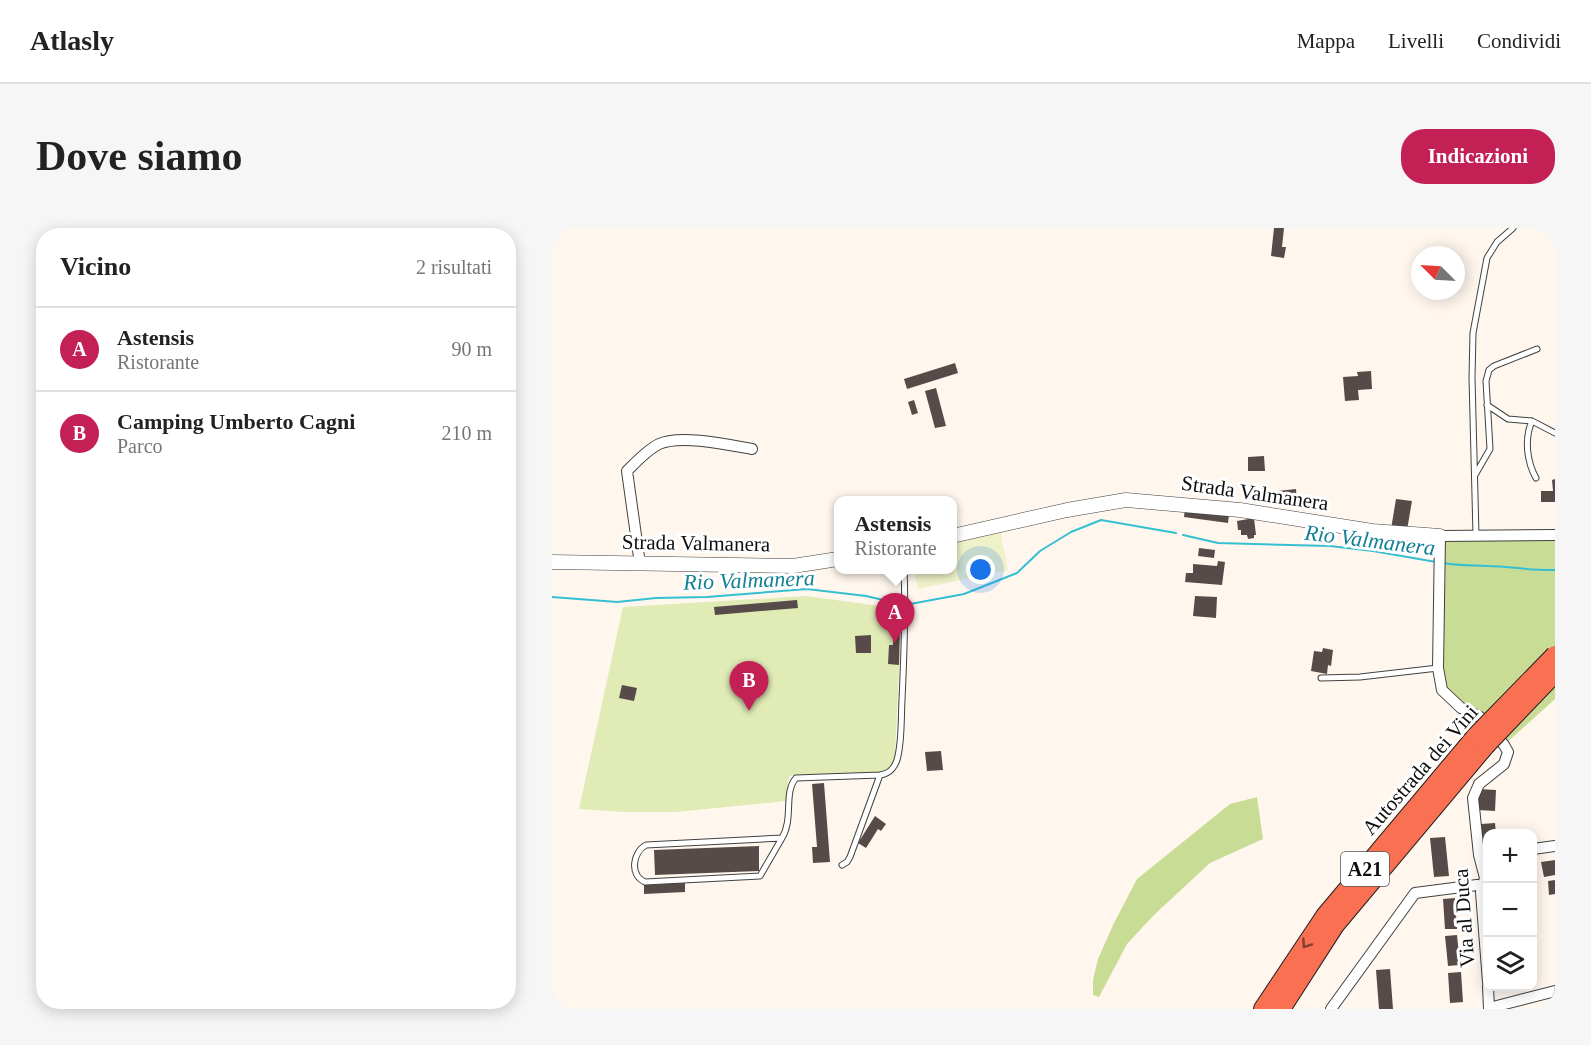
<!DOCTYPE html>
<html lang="it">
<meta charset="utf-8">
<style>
:root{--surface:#fff;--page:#f6f6f6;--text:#222;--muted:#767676;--line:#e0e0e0;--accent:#c32055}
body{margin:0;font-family:Georgia,serif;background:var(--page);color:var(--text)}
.controls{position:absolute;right:18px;bottom:18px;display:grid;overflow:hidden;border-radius:12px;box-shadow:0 3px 15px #0003}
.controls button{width:54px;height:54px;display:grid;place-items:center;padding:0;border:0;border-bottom:2px solid var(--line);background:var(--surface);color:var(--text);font:30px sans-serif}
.compass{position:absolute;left:859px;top:18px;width:54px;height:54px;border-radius:50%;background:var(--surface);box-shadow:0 3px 15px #0003;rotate:294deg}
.you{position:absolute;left:429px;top:342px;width:21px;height:21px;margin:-15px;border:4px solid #fff;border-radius:50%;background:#1a73e8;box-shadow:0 0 0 9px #1a73e833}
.badge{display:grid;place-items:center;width:39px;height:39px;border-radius:50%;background:var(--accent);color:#fff;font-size:20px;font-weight:700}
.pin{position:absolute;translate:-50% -50px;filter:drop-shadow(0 2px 3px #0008)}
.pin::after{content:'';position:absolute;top:32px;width:21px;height:18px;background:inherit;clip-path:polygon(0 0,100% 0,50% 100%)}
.popup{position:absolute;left:282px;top:268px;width:123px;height:78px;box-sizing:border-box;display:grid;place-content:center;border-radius:12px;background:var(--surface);filter:drop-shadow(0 2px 4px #0005);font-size:20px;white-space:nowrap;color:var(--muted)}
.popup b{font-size:22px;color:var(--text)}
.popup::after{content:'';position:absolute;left:50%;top:100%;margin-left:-12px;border:12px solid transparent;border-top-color:var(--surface)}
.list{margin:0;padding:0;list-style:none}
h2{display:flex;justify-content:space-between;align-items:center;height:78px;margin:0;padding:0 24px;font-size:26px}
h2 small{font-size:20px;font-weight:400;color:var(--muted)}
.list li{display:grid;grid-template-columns:39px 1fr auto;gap:18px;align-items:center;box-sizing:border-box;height:84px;padding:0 24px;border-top:2px solid var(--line)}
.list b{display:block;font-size:22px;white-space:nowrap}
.list p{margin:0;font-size:20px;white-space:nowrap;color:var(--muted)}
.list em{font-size:20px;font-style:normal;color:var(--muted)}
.icon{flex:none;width:33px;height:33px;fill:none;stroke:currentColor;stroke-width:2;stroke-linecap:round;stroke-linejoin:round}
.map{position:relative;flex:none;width:1003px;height:781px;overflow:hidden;border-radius:24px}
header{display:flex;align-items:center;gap:36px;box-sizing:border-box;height:84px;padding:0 30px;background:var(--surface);border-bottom:2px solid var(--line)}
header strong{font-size:28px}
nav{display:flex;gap:33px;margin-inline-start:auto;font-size:21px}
.intro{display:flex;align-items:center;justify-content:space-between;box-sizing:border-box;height:144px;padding:0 36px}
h1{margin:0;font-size:42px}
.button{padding:15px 27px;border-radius:24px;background:var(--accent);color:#fff;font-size:21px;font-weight:700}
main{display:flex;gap:36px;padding:0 36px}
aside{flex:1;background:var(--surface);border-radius:24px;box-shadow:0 3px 15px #0003}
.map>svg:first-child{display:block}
.green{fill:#e0ebb6}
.forest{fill:#c9dc95}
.pitch{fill:#eff2c8}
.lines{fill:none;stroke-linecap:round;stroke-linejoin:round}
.stream{stroke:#35bfd2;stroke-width:2}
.building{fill:#574b49}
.service-casing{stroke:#414141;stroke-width:7}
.minor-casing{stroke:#414141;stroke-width:12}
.tertiary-casing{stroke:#414141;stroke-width:15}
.motorway-casing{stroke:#1f1f1f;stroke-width:20}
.service{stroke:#fff;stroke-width:5}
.minor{stroke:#fff;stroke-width:10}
.tertiary{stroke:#fff;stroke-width:14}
.motorway{stroke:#f97052;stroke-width:18}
.motorway-bridge-casing{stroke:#1f1f1f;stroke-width:20;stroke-linecap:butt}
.motorway-bridge{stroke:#f97052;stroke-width:18}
.oneway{stroke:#843f30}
.labels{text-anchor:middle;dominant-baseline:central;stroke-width:6;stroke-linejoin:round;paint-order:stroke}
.shield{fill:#fff;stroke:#565656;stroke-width:1.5}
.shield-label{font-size:20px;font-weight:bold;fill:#0e0e0e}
.street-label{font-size:21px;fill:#0e0e0e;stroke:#fff}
.water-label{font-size:22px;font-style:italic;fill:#128095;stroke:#fff}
</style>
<header>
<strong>Atlasly</strong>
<nav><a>Mappa</a><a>Livelli</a><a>Condividi</a></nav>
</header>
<div class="intro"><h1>Dove siamo</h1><a class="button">Indicazioni</a></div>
<main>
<aside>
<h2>Vicino<small>2 risultati</small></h2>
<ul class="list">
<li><span class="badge">A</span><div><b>Astensis</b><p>Ristorante</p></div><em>90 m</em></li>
<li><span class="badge">B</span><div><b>Camping Umberto Cagni</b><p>Parco</p></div><em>210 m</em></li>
</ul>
</aside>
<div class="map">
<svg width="1003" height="781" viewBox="0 0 1003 781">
<rect width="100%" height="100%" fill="#fff7ee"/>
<path class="green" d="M254,368l96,13 -7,146 -3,10 -8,8 -95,3 -3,25 -110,11h-52l-45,-3 44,-202z"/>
<path class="forest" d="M1003,307v164l-51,46 -62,-55 -2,-154z
M705,569l6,42 -53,24 -56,52 -27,29 -28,53 -6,-2v-15l5,-21 16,-36 23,-44 93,-75z"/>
<path class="pitch" d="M448,302l8,40 -90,19 -4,-19h38v-30z"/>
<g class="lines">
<path class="stream" d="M631,307l35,8 112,3 43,5 63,11
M892,335c15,3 29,2 44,3 22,0 44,5 67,4
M0,369l65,5 39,-4 51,-1 100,-8 59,7 39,9 59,-11 53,-21 23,-22 31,-19 30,-12 75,13"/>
</g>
<path class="building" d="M722,0h10l-2,19h4l-2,11 -13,-2z
M403,135l3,10 -51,16 -3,-10z
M819,143l1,18 -14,1 1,10 -14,1 -2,-24 15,-1 -1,-4z
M384,160l10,38 -11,2 -10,-37z
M362,172l4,13 -6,2 -4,-13z
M712,228l1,15h-17v-14z
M1003,251v23h-14v-11h12l-1,-11z
M744,261l1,16 -18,1 -1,-15z
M844,271l16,2 -5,29 -16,-1z
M633,280l44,6 -1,9 -44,-6z
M702,290l2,17h-2v3l-6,1 -1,-4h-6v-5h-3l-1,-9z
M647,320l16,2 -1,8 -16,-2z
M666,333l7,1 -3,23 -37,-3 1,-9h7v-9l24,2z
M643,368l22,1 -1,21 -23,-2z
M245,372l1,8 -83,7 -1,-8z
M342,397l6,1 -1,39 -11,-1 1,-19h4z
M319,407v18h-15l-1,-17z
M771,420l10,2 -2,16 -3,-1 -1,9 -16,-3 3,-20 8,1z
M70,457l15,3 -3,13 -15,-3z
M389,523l2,19 -16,1 -2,-19z
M272,555l6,79 -17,1 -1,-16h5l-5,-63z
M927,561l17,1 -1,21 -17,-1z
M323,588l11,8 -5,7 -3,-2 -12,19 -8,-5z
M943,595l1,11h-8v8h-5l-2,-18z
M893,609l4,39 -15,1 -4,-39z
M207,618v25l-104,4 -1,-25z
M1003,632v15l-11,2 -3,-15z
M1003,652v14l-6,1 -1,-14z
M133,655v9l-41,2v-9z
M903,670l2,31h-12l-2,-30z
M905,707l3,30 -12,1 -3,-30z
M838,741l3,40h-14l-3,-39z
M909,744l2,30 -13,1 -2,-30z"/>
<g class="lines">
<g class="service-casing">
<path id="service" d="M935,177l21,14 24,2 23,12
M980,193c-8,18 -5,41 4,57
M923,247l15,-26 -4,-68 3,-11 5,-4 43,-17
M924,307l-4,-157 1,-45 14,-75 10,-16 16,-14
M769,450l39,-1 78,-9
M230,610l-22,38 -115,6c-16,-7 -12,-30 1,-37l136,-7c12,-20 1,-45 14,-60l84,-3c10,-1 16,-9 18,-19 4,-18 3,-38 4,-56 2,-43 4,-87 2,-130
M290,637l5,-3 3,-5 30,-82"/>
</g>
<g class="minor-casing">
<path id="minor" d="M88,336l-13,-93c10,-10 20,-21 32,-27 21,-10 71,1 93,5
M981,621l22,-3
M936,754l-7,-90 4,-14 -6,-23 -6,-57 6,-14 25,-20 4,-12 -4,-7 -24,-28 -19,-9 -19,-18 -4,-22 2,-132 115,-1
M936,758l1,23
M937,780l66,-17
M779,781l84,-116 62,-8 5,1"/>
</g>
<g class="tertiary-casing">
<path id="tertiary" d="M400,308l115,-26 59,-10 114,10 132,21 68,5
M0,334l241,4 45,-7"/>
</g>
<g class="motorway-casing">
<path id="motorway" d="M711,781l62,-93 151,-180
M729,781l54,-84 151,-180"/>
</g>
<use href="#service" class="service"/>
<use href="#minor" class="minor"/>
<use href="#tertiary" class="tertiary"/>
<use href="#motorway" class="motorway"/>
<g class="motorway-bridge-casing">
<path id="motorway-bridge" d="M924,508l79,-81
M934,517l69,-72"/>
</g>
<use href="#motorway-bridge" class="motorway-bridge"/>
</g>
<defs><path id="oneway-chevron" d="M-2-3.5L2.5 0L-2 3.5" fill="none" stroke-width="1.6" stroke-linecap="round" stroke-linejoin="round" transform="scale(1.5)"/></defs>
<use class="oneway" href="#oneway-chevron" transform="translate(754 716) rotate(124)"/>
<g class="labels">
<rect class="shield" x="789" y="624" width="48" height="34" rx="4.5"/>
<g class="shield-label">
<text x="813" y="641">A21</text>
</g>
<g class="street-label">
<text transform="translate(703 265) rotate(8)">Strada Valmanera</text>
<text transform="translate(144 315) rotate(1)">Strada Valmanera</text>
<text transform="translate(868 542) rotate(-49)">Autostrada dei Vini</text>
<text transform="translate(912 690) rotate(-94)">Via al Duca</text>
</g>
<g class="water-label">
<text transform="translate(818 312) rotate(7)">Rio Valmanera</text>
<text transform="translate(197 352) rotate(-2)">Rio Valmanera</text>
</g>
</g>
</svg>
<div class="controls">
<button>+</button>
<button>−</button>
<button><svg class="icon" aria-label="layers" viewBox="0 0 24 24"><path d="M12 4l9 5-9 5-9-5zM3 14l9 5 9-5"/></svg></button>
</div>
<svg class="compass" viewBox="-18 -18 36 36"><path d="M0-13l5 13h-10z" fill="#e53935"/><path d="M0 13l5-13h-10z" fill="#767676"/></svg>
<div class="you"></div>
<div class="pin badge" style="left:343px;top:415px">A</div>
<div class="popup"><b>Astensis</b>Ristorante</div>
<div class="pin badge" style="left:197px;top:483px">B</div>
</div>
</main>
